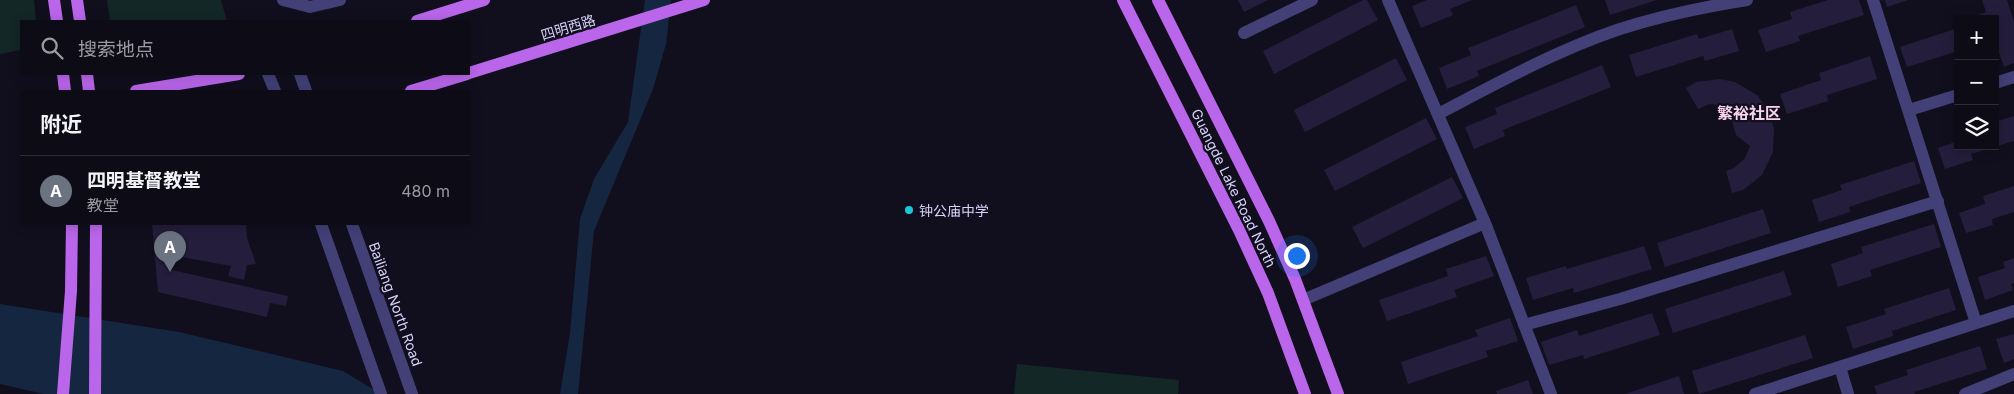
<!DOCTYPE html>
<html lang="zh">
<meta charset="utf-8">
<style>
:root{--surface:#0d0b16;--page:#1b1923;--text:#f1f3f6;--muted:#9a9ba1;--line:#2d2b35;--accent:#7c3aed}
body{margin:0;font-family:Inter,"Noto Sans SC",sans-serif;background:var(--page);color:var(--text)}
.controls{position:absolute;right:15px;top:15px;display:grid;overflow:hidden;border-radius:0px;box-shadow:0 2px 12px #0003}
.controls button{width:45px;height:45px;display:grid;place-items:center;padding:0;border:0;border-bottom:1px solid var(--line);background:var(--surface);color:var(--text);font:25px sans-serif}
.you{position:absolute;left:1296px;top:255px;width:18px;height:18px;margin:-12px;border:4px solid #fff;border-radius:50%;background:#1a73e8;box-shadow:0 0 0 8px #1a73e833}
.badge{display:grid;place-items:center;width:32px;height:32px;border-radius:50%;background:var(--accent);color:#fff;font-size:16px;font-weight:700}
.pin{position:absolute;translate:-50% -41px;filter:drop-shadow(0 1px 2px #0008)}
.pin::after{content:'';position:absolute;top:26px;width:18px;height:15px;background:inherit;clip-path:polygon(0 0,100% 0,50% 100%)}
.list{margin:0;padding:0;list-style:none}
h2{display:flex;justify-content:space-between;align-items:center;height:65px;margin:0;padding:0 20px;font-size:21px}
h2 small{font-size:16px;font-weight:400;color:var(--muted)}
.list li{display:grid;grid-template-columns:32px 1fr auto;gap:15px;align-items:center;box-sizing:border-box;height:70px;padding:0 20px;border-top:1px solid var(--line)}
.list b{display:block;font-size:19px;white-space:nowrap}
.list p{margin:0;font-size:16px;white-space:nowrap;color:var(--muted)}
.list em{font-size:16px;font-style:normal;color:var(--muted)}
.icon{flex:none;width:28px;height:28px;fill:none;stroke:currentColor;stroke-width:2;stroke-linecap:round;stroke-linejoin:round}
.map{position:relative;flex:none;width:2014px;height:394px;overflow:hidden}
.search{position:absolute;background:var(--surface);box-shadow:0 2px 12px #0003;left:20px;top:20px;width:450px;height:55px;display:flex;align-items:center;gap:12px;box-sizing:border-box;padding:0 18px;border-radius:0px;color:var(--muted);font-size:19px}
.panel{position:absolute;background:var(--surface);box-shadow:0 2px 12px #0003;left:20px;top:90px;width:450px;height:135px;border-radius:0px}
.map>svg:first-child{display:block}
.green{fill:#132726}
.water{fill:#152641}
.building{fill:#241d3c}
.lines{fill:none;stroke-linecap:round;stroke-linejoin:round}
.minor{stroke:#424077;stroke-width:12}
.major{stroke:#ba66eb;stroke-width:12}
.poi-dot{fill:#1cc6da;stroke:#110f1e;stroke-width:2}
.labels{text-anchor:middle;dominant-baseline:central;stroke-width:4.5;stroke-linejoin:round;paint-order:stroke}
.street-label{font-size:14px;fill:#d6d1f9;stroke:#110f1e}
.poi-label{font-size:14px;fill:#d6d1f9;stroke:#110f1e;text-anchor:start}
.quarter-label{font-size:16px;font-weight:bold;fill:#f9d3eb;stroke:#110f1e}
</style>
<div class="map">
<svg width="2014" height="394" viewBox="0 0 2014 394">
<rect width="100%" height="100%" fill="#110f1e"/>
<path class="green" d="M0,0h34l2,21h-15v29l-21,4z
M107,0h114l6,21h-117z
M1017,364l162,16 -1,14h-164z"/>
<path class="water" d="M645,0h26l-5,44 -13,45 -59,142 -16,163h-18l10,-61 10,-114 14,-40 34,-57z
M0,304l179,28 164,39 38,23h-337l-44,-10z"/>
<path class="building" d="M1238,0h30l-24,12z
M1363,0h4l11,20 -104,54 -11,-23z
M1427,0h45l-22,9 3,6 -32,13 -9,-22z
M1605,0h52l-47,15z
M1828,0h31l5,15 -66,21 2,5 -34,11 -8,-22 34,-11 -2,-7z
M1885,0h23l-21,7z
M1982,0h25l7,22v41l-10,4 -9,-26v-22h-28l19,-7z
M1576,5l9,22 -108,44 2,5 -32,13 -8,-21 32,-13 -3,-7z
M1958,28v23l-51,16 -7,-20z
M1732,29l7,22 -34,10 -2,-5 -67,21 -7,-22 68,-21 2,5z
M1870,56l7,23 -50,16 1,6 -41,13 -7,-20 41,-14 -2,-7z
M1396,58l11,22 -102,52 -11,-22z
M1602,65l9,22 -108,43 2,6 -31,13 -9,-22 32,-13 -2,-6z
M1720,79l15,3 22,13 8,11 9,22 -1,24 -11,23 -19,15 -11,3 -6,-22 8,-3 11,-10 5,-12 -14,-11 -5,-18 1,-10 -22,-3 -12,5 -12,-21 10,-6z
M2014,116v25l-43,13 2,6 -28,9 -7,-21 20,-7v5h37v-24z
M1426,118l11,21 -102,52 -11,-21z
M1914,161l7,22 -72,24 1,5 -31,10 -7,-22 30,-10 -2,-5z
M1452,177l11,21 -100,50 -11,-21z
M2014,186v26l-22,7 1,6 -27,8 -7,-20 26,-9 -2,-8z
M1763,209l8,24 -106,34 -8,-24z
M152,224h94l1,14 9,26 -9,1 -3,15 -16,-4 3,-10 -66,-12 2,15 121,27 -2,10 -16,-3 -3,14 -109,-25z
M1934,224l7,23 -71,23 2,6 -34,11 -7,-23 32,-11 -2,-6z
M1644,246l8,23 -78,24 -1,-5 -40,12 -7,-22 40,-12 1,3z
M1486,256l8,20 -40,14 3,7 -70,24 -8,-21 69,-24 -2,-7z
M2014,258v25l-3,1 2,6 -28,10 -7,-23 27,-9 -2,-6z
M1784,271l8,24 -119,38 -8,-24z
M1949,288l7,22 -64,21 1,5 -40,13 -7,-22 40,-13 -2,-5z
M1652,313l8,22 -76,24 -1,-4 -34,10 -8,-23 36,-12 2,6z
M1510,318l8,23 -32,10 2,6 -80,27 -7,-22 77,-26 -3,-6z
M2014,334v25l-10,4 -8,-24z
M1805,335l8,23 -114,36 -7,-23z
M1980,346l7,23 -73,23 1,2h-38l-3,-8 34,-11 -2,-5z
M1679,376l5,18h-59z
M1528,380l5,14h-36l-1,-3z"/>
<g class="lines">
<path class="minor" d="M283,0l27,7 30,-7
M1388,0l97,223 66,171
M1873,0l103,323
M1244,33l68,-33
M268,74l7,17
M300,74l6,17
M1995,83l19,-6
M1909,110l49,-15
M1438,114c58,-30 117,-63 179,-84 42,-14 86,-23 130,-30
M321,224l60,170
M352,224l60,170
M1303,300l182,-77
M1524,325l96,-26 318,-98
M1840,367l8,27
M1755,394l259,-83
M1965,394l49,-20"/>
<path class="major" d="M54,0l3,21
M77,0l3,21
M1123,0l116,230 29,63 37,101
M1158,0l111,221 26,58 43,115
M417,21l67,-21
M469,73l235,-73
M63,74l2,17
M87,74l2,17
M136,91l103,-17
M411,91l56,-17
M63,394l8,-103 1,-67
M95,394l1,-170"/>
</g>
<circle class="poi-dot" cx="909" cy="210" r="5"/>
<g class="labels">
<g class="street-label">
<text transform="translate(568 27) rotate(-17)">四明西路</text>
<text transform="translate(1234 188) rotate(64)">Guangde Lake Road North</text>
<text transform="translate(396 304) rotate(70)">Bailiang North Road</text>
</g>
<g class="poi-label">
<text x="919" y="210">钟公庙中学</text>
</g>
<g class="quarter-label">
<text x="1749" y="113">繁裕社区</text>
</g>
</g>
</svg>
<div class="controls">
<button>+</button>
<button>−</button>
<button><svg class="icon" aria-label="layers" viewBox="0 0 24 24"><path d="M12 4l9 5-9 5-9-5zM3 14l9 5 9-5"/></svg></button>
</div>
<div class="you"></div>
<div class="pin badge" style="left:170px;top:272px;background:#6b7280">A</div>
<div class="search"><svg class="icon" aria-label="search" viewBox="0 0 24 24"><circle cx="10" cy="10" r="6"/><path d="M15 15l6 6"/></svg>搜索地点</div>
<section class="panel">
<h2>附近<small></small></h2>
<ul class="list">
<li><span class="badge" style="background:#6b7280">A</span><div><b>四明基督教堂</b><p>教堂</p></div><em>480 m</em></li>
</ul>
</section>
</div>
